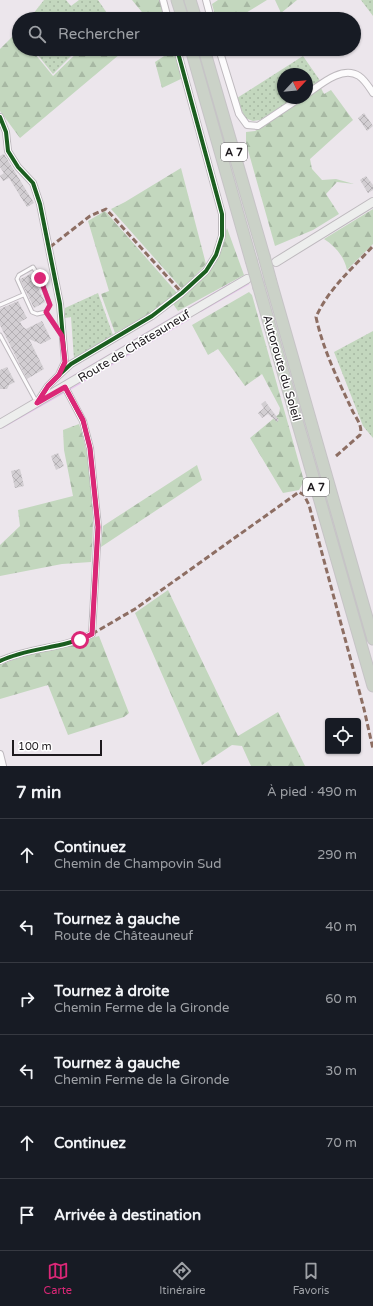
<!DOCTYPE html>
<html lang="fr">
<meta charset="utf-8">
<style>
:root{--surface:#171b24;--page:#242831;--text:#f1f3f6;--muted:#9ea1a6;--line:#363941;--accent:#db2777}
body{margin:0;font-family:"Varela Round",sans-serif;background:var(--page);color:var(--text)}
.controls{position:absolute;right:12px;bottom:12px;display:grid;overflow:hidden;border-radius:4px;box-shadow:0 1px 3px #0004}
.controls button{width:36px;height:36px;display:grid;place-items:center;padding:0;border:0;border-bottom:1px solid var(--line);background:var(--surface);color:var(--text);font:20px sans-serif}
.compass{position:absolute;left:277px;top:68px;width:36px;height:36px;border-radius:50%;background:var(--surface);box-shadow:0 1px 3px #0004;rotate:64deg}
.scale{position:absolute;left:12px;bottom:10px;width:90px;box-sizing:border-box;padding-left:4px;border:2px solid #1e1a1e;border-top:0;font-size:11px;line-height:14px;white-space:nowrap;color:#1e1a1e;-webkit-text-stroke:3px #fff;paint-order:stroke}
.stop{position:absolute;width:12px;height:12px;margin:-9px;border:3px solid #db2777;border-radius:50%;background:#fff}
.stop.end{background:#db2777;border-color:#fff;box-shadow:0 1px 4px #0008}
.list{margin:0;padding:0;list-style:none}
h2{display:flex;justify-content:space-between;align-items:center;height:52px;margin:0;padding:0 16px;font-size:17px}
h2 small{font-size:13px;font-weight:400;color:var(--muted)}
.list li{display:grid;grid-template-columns:26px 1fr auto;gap:12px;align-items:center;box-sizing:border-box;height:72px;padding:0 16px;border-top:1px solid var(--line)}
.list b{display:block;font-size:15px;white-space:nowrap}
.list p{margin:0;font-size:13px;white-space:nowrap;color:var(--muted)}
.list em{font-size:13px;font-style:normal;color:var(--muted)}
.icon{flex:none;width:22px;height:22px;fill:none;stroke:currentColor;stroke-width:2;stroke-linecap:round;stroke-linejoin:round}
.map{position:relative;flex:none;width:373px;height:766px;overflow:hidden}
.search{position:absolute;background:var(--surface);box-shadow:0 1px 3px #0004;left:12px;right:12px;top:12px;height:44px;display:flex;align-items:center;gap:10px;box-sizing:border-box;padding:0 14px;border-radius:22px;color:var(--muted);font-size:15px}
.sheet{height:484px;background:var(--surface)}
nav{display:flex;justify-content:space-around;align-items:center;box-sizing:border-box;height:56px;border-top:1px solid var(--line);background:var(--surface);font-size:11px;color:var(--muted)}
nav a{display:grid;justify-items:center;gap:2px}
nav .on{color:var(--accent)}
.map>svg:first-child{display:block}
.grass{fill:url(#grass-dots)}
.forest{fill:url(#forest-firs)}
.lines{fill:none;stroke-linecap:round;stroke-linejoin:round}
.stream{stroke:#e8c6ef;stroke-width:2}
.building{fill:url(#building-cross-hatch)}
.lane-casing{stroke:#beb9be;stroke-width:5}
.street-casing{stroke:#beb9be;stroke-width:8}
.secondary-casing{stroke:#beb9be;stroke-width:10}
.highway-casing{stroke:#c6c4c6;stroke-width:13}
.lane{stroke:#fcfbfc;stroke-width:3}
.street{stroke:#fcfbfc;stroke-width:6}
.secondary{stroke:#edeeed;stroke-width:8}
.highway{stroke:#cbd2c8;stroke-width:11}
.highway-bridge-casing{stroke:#c6c4c6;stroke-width:13;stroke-linecap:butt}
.highway-bridge{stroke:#cbd2c8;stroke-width:11}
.quiet{stroke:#8d6e63;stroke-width:3;stroke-dasharray:6 3;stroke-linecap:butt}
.cycleway-casing{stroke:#fff;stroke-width:6}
.cycleway{stroke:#1b5e20;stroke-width:4}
.route{stroke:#db2777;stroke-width:5}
.labels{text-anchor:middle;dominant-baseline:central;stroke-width:3;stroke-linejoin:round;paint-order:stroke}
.shield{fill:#fff;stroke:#625f62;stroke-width:1}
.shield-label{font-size:11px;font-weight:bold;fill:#1e1a1e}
.street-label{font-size:12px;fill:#1e1a1e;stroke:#fff}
</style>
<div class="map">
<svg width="373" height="766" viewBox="0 0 373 766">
<defs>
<pattern id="grass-dots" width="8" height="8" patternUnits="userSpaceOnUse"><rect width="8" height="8" fill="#c3d7be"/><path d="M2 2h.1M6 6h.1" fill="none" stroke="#a7b8a3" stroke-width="1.8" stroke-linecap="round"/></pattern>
<pattern id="forest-firs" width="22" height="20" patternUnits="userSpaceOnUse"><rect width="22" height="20" fill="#c3d7be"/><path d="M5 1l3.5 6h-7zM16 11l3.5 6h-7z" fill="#a7b8a3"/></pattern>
<pattern id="building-cross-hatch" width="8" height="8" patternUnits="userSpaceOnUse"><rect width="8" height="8" fill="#d2ced2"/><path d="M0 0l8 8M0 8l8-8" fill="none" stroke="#b4b0b4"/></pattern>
</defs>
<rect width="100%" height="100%" fill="#ece6ec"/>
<path class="grass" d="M44,0h22l5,6 8,-6h19l13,19h-82z
M361,0h12v16z
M33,49h45l-25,25z
M303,56l18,26 -14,8v-16h-24v24h12l-35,22 -7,1 -8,-3 -8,-20z
M98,293l16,45 -40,21 -3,-42 -6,1v-10z
M373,331v107l-10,-12 -29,-74z"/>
<path class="forest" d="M132,0h28l4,16 -3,3h-17l2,-2z
M218,0h49l-31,19h-20l-4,-15z
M275,0h22l-16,13z
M17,32l2,3v14h12l22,27 28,-27h45l-106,89 -20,-27v-62z
M175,49l8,29 -21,10 -7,-26z
M321,88l3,6 7,-4 22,30 -43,39 2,10 10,11 14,-1 18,5 -17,-2 -11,12 13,20 -26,16 -38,16 -29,-103v-11l9,-1z
M181,168l25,96 -24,25 -71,-80 14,-7z
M373,209v35l-26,26c-3,-14 -12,-24 -23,-31z
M105,211l73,83 -29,20 -34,19 -14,-39 8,-3 -21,-70z
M227,228l17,47 -66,36 -5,-7 37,-34 5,-6z
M249,292l3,3 52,186 -5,9 -16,3 -33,-55 29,-24 1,-6 -18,-34 -17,12 -27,-37 -10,6 -16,-30z
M79,424c14,40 16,95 12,138l-29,2 -62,12v-31l20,-19 -2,-16 55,-14 -9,-46 -1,-20z
M197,465l5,15 -101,67 2,-21z
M168,590l70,146 40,-24 27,54h-54l-9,-20 -10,-1 -30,20 -67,-152z
M99,636l30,77 -5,4 -56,18 -20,-50 -48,14v-34l15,-6z"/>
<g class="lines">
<path class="stream" d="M201,311l47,-27
M65,381l165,-97
M70,389l119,-70
M3,427l60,-34"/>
</g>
<path class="building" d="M364,113l9,13 -6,5 -9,-13z
M4,154l30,49 -7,4 -18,-29 -6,3 -3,-5 4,-3 -4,-6v-11z
M366,176l7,9v5l-5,3 -8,-13z
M31,274l14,28 -11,6 -14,-29z
M18,301l9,17 -7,4 3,5 3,2 16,-8 9,18 -10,5 -12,-5 15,30 -17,10 -27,-54v-16z
M7,367l8,15 -6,3 -2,4h-7v-19z
M265,401l14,19 -2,2 -9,-8 -6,4 -4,-5 6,-5 -3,-4z
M58,453l6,13 -8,4 -5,-14z
M20,469l4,17 -9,2 -4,-17z"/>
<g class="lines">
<g class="lane-casing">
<path id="lane" d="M33,267l7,11 10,27 -4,7 -9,2 -5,-2 -15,-33 2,-4z
M0,305l23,-10
M46,312l15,22
M0,335l36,66"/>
</g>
<g class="street-casing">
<path id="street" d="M163,0l5,19
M206,0l5,19
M219,49l20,65 8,11 11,1 42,-28
M307,94c13,-9 35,-29 52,-18 6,4 10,11 14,17
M0,117l6,15 2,19 10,16 15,16 7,21 20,100 5,58 -6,13 -11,11 -10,15
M59,375l12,-11 81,-48 30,-23 24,-22 10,-16 6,-19v-22l-45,-165
M0,661c29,-14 63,-12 92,-27l6,-107 -8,-79 -7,-27 -18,-34
M0,754l3,12"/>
</g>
<g class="secondary-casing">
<path id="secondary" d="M276,262l97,-60
M0,424l247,-145"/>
</g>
<g class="highway-casing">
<path id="highway" d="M177,0l6,19
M190,0l6,19
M191,49l60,211
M204,49l60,207
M271,282l102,357
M259,288l114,398"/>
</g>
<use href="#lane" class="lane"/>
<use href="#street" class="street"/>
<use href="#secondary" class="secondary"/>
<use href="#highway" class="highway"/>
<g class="highway-bridge-casing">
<path id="highway-bridge" d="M264,256l7,26
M251,260l8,28"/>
</g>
<use href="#highway-bridge" class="highway-bridge"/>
<path class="quiet" d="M50,247l40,-31 16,-7 76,84
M336,456l24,-21c3,-8 -3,-16 -7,-23 -14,-30 -30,-62 -37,-95 13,-29 36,-48 57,-71
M92,634l43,-25 164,-117 5,3 5,10 55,204 9,40"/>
<g class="cycleway-casing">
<path id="cycleway" d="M0,117l6,15 2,19 10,16 15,16 7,21 20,100 5,58 -6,13 -11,11 -11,17
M59,375l12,-11 81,-48 30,-23 24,-22 10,-16 6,-19v-22l-45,-165
M0,661c29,-14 63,-12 92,-27l6,-107 -8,-79 -7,-27 -18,-34"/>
</g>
<use href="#cycleway" class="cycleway"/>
</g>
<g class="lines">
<path class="route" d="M40,278l10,27 -4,7 16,24 3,26 -6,13 -11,11 -11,17 28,-16 18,33 7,28 8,79 -6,107 -12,6"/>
</g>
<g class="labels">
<g class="shield">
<rect x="221" y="143" width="26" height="18" rx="3"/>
<rect x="303" y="478" width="26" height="18" rx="3"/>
</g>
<g class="shield-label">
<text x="234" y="152">A 7</text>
<text x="316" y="487">A 7</text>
</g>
<g class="street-label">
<text transform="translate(134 346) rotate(-31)">Route de Châteauneuf</text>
<text transform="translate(282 368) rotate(74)">Autoroute du Soleil</text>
</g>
</g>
</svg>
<div class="controls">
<button><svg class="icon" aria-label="locate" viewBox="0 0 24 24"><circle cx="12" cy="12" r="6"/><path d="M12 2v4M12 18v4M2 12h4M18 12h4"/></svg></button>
</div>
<svg class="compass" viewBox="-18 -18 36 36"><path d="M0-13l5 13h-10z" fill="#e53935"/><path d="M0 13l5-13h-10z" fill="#9ea1a6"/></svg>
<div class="scale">100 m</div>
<div class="stop" style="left:80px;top:640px"></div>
<div class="stop end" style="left:40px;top:278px"></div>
<div class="search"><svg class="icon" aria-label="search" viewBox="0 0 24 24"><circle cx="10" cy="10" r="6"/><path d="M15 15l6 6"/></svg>Rechercher</div>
</div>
<section class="sheet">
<h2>7 min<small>À pied · 490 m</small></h2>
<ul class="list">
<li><svg class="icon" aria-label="ahead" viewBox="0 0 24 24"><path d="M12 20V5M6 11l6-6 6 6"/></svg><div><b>Continuez</b><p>Chemin de Champovin Sud</p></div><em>290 m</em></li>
<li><svg class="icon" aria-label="left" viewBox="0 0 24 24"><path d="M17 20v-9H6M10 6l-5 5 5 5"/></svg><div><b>Tournez à gauche</b><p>Route de Châteauneuf</p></div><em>40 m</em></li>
<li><svg class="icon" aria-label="right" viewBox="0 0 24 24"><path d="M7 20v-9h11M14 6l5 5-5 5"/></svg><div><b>Tournez à droite</b><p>Chemin Ferme de la Gironde</p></div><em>60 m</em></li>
<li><svg class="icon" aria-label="left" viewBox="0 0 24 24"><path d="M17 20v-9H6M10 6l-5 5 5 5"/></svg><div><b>Tournez à gauche</b><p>Chemin Ferme de la Gironde</p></div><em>30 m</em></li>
<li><svg class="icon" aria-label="ahead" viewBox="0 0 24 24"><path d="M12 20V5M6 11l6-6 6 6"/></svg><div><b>Continuez</b></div><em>70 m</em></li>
<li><svg class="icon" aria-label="arrive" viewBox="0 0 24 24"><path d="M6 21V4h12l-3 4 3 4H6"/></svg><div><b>Arrivée à destination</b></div></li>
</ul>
</section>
<nav>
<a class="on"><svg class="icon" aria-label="map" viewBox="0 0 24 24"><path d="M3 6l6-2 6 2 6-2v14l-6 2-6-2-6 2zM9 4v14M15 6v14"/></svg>Carte</a>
<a><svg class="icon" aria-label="directions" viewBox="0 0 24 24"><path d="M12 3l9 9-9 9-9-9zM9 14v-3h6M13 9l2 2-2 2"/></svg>Itinéraire</a>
<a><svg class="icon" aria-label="saved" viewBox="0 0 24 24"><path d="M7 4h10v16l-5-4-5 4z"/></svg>Favoris</a>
</nav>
